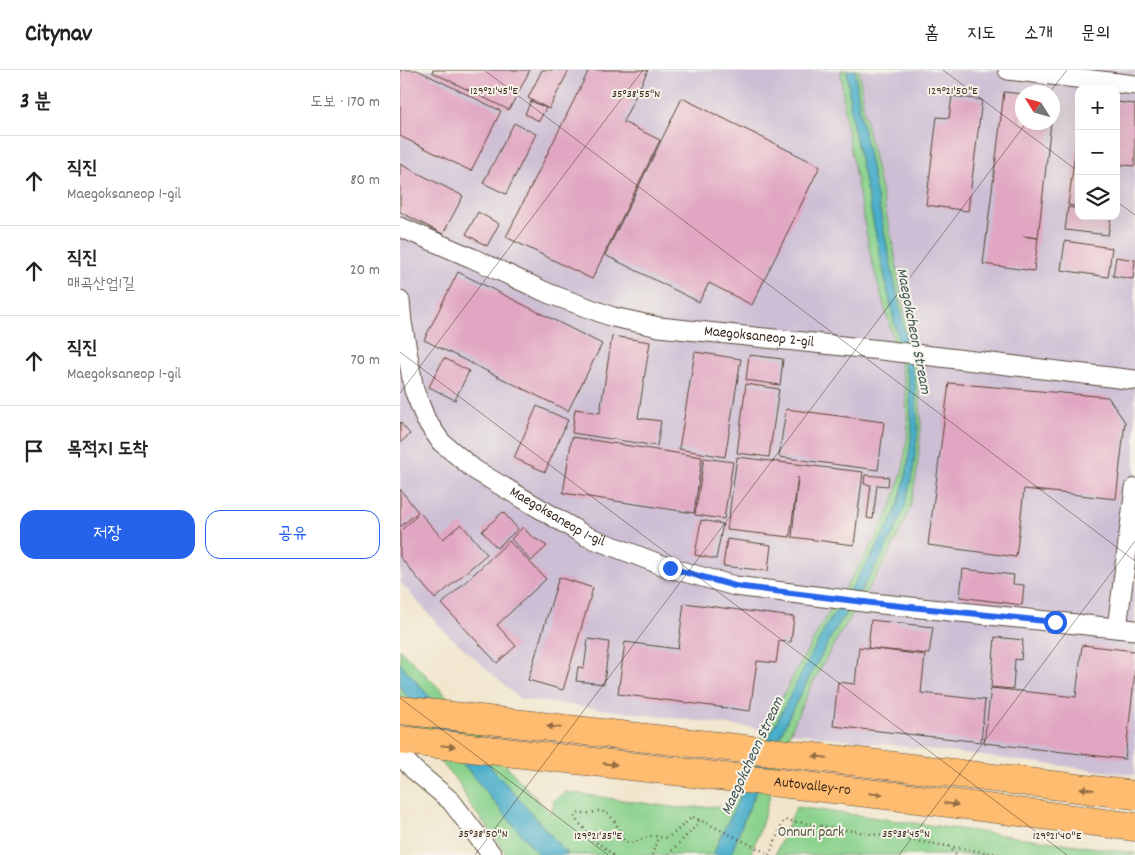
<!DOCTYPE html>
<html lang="ko">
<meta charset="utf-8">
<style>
:root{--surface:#fff;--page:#f6f6f6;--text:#222;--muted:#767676;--line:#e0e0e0;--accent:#2563eb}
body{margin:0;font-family:Dekko,"Poor Story",sans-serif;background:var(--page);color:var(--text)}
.controls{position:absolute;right:15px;top:15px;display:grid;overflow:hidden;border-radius:10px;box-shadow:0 5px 20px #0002}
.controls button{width:45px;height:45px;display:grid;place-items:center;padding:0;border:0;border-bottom:1px solid var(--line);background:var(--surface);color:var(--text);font:25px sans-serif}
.compass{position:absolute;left:615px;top:15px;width:45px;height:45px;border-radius:50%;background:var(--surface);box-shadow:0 5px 20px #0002;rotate:307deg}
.stop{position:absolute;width:15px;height:15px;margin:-11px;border:4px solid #2563eb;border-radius:50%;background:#fff}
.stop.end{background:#2563eb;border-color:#fff;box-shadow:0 1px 5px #0008}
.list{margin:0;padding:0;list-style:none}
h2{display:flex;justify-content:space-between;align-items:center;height:65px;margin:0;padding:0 20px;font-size:21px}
h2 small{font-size:16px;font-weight:400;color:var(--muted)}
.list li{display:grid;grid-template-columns:32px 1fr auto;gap:15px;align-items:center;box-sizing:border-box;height:90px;padding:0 20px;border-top:1px solid var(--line)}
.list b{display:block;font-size:19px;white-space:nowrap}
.list p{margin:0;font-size:16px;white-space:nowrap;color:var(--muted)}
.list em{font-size:16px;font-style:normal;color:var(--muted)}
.actions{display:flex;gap:10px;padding:15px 20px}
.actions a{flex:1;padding:11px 0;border:1px solid var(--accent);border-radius:15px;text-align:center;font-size:18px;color:var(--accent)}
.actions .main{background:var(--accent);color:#fff}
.icon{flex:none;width:28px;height:28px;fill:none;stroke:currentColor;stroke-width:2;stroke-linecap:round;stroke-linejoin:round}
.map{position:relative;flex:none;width:735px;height:785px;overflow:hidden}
header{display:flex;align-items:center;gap:30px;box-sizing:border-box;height:70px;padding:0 25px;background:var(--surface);border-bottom:1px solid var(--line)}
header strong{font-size:24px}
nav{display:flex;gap:28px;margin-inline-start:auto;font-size:18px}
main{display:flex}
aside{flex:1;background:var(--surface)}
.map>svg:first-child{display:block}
.industrial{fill:#ccbed4;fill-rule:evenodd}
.green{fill:#8ad28d;stroke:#627e56}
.water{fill:#49aec9;stroke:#426c74}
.building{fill:#e1a7c2}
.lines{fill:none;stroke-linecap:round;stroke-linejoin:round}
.minor-casing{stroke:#564638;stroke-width:21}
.highway-casing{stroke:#564638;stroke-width:29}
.path{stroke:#564638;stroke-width:2.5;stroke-dasharray:1 4;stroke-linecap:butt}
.minor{stroke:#fff;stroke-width:19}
.highway{stroke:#febc70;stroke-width:28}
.oneway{fill:#936c43}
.route{stroke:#2563eb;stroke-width:6}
.ticks{fill:none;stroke:#3b2a1e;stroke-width:1;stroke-opacity:0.45}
.labels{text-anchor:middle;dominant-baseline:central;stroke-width:4;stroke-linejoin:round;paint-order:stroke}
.street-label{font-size:15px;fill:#3b2a1e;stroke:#f7f3e8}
.park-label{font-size:15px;fill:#4f543a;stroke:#f7f3e8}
.water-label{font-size:16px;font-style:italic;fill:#40585a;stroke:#f7f3e8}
.ticks-label{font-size:12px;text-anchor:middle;fill:#3b2a1e;stroke:#f7f3e8;stroke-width:4;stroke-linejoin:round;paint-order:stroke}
</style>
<header>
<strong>Citynav</strong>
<nav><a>홈</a><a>지도</a><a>소개</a><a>문의</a></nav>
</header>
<main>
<aside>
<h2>3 분<small>도보 · 170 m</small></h2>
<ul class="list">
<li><svg class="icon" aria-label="ahead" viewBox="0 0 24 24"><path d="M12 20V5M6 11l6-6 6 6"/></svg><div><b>직진</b><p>Maegoksaneop 1-gil</p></div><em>80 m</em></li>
<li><svg class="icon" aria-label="ahead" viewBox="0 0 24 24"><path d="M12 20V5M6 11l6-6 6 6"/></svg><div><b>직진</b><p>매곡산업1길</p></div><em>20 m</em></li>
<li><svg class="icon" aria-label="ahead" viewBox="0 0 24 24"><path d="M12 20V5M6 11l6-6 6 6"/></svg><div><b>직진</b><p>Maegoksaneop 1-gil</p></div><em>70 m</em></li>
<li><svg class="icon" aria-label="arrive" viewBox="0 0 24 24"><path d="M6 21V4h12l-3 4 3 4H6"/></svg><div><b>목적지 도착</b></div></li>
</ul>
<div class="actions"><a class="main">저장</a><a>공유</a></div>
</aside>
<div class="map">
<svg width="735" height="785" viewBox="0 0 735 785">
<rect width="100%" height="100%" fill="#f7f3e8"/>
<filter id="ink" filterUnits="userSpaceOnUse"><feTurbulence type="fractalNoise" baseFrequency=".02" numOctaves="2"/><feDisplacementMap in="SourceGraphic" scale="10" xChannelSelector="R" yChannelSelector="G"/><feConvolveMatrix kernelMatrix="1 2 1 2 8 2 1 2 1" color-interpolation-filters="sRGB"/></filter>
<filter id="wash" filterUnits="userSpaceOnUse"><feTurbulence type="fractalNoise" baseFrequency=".0096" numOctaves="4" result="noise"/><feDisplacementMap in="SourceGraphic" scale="20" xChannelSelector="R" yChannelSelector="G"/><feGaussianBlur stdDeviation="1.12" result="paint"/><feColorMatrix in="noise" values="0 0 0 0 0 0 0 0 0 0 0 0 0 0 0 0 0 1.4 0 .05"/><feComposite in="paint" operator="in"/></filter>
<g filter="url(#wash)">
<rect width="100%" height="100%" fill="#f1e6cd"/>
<path class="industrial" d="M0,0h735v705l-615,-76 -77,-69 -43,-48zM679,19h37v127h-37zM622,22h30v30h-30z"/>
<path class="green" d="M441,0h6l4,46 44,210 14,57 3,46 -5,42 -9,34 -9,20 -109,190 -60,123 -7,17h-145l-168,-192v-14l43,43 76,88 32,34 3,-14 12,-8 112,16 41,-2 6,1 49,-95 49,-90 45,-70 15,-28 10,-22 10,-33 5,-39 -3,-46 -15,-57 -19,-69 -26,-139z
M455,0h4l5,42 30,138 12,72 13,59 2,47 -4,44 -7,36 -9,21 -15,31 -48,77 -26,47 -13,28 -12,28 -28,93 -9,22h-19l12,-33 46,-106 43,-81 31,-47 50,-116 2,-90 -55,-269z
M0,617l109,133 30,35h-33l-14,-22 -22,-28 -11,-22 -59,-68z
M396,737l339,46v2h-360z"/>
<path class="water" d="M447,0h8l5,43 55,269 3,47 -5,43 -8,35 -9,21 -15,30 -49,77 -43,81 -46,106 -12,33h-18l7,-17 60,-123 46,-89 47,-72 16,-29 9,-20 9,-34 5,-42 -3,-46 -14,-57 -44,-210z
M0,593l168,192h-29l-30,-35 -109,-133z"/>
<g id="blocks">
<path class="building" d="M0,0h17l84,41 -30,60 -71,-35z
M33,0h97l-21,40 -77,-38z
M142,0h27l-20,39 -21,-11z
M189,0h59l-25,52 37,18 -68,139 -86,-42z
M604,22l18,2v28h29l-13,116 -15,-2 15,2 -4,33 -51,-7z
M552,26l30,4 -14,111 -42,-6 11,-88 12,1z
M282,28l138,68 -68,139 -43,-22 -10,19 -94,-47z
M131,31l15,7 -7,13 -14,-7z
M716,32l19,2v62l-19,-2z
M114,53l22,11 -30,60 -23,-11z
M678,61h1v76l-11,-2z
M0,94l63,32 -20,38 -43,-22z
M668,137l11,2v7h32l-3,19 -43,-5z
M78,142l21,12 -12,22 -21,-12z
M665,171l47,7 -4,29 -47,-7z
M716,187l19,3 -2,19 -20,-3z
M58,202l144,72 -34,67 -144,-71z
M212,266l38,6 -12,76 23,3 -4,25 -85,-13 3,-24 25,4z
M295,282l46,7 -16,98 -46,-8z
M349,285l34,4 -3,26 -34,-5z
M44,288l25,13 -14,29 -26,-13z
M549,313l159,14 17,25 -9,77 -92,-10 -8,68 -88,-12z
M346,314l33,5 -10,68 -32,-4z
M137,336l31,14 -23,52 -31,-14z
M386,339l98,13 -6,48 -99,-13z
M0,352l10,12 -10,9z
M172,367l130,20 -8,56 -131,-20z
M337,387l126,15 -9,73 -62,-8 6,-60 -8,60 -63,-7z
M304,388l29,4 -9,57 -29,-4z
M465,405l24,2 -1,9 -11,-1 -4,34 -6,-1 4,-33 -7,-1z
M0,419l18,23 -18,15z
M103,442l15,17 -21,19 -15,-17z
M20,443l23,26 18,-15 26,30 -52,45 -35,-42v-26z
M301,450l22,4 -7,35 -21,-4z
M123,457l8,9 16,10 -16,15 -20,-22z
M327,469l44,6 -3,26 -45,-5z
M109,471l37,38 -49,46 19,21 -19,17 -55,-59z
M563,499l51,6 -1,9 11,1 -2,20 -62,-8z
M159,507l34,11 -30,102 -35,-10z
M284,533l110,14 -3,25 -12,-1 -3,22 -19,-2 -7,50 -132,-17 7,-52 53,7z
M471,550l62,7 -4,27 -61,-6z
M595,567l28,3 -2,20 -6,-1 -2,30 -22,-2z
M188,569l21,3 -5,42 -28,-3 2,-14 6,1z
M682,575l53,6v21l-10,87 -141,-16 7,-55 85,9z
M459,577l66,8 -4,38 64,7 -4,42 -148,-16 5,-44 17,2z"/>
</g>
</g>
<g filter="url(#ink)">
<use href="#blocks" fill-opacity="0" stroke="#564638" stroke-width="1"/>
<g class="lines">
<g class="minor-casing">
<g id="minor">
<path d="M608,0l127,15"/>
<path id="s1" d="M0,157l72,31 78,36 63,23 46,10 222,23 254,30"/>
<path id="s2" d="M0,231l2,21 12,68 12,30 15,22 34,28 111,66 84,32 65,18 137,17 263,27"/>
<path d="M717,558l18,-140"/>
<path d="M0,685l14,15 37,31 41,54"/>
</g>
</g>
<g class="highway-casing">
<g id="highway">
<path d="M0,640l486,55 249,30"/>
<path id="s3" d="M0,670l502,57 233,30"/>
</g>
</g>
<path class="path" d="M549,776l7,9
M213,785l-8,-7 -14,-9 -5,-9 -11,-11v-3c5,-5 8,-2 15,-3 3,0 5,-2 8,-2 15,0 21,19 26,30 10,5 17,-3 27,-5 5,-1 11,3 16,1 7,-2 18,-15 26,-20l30,14 46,23
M252,785l6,-18
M269,785c8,-13 23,-21 30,-35
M369,785l15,-35 219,35"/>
<use href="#minor" class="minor"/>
<use href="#highway" class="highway"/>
</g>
<defs><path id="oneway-solid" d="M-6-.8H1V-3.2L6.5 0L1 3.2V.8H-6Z" transform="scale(1.25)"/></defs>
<g class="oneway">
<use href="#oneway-solid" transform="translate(154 657) rotate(-174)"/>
<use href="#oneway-solid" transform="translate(48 676) rotate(6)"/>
<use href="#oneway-solid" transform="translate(420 687) rotate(-174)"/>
<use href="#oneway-solid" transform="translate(210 694) rotate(6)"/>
<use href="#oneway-solid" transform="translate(687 719) rotate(-173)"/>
<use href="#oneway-solid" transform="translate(476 724) rotate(6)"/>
<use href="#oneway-solid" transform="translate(551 734) rotate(8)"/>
</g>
</g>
<g class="lines" filter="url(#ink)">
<path class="route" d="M270,498l65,18 137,17 183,19"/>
</g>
<path class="ticks" d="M84,0l651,491M543,0l136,102M650,22l17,-22M716,131l19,14M0,282l667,503M0,323l243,-323M0,628l208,157M75,785l552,-733M499,785l236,-314"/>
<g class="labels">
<g class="street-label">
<text stroke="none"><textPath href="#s1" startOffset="379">Maegoksaneop 2-gil</textPath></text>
<text stroke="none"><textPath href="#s2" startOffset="288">Maegoksaneop 1-gil</textPath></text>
<text stroke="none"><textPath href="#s3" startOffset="415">Autovalley-ro</textPath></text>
</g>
<g class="park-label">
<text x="411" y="763">Onnuri park</text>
</g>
<g class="water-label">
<text transform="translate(513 261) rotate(79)">Maegokcheon Stream</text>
<text transform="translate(353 686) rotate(-65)">Maegokcheon Stream</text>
</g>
</g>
<g class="ticks-label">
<text x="94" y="24">129°21'45"E</text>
<text x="553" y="24">129°21'50"E</text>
<text x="236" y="27">35°38'55"N</text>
<text x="83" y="767">35°38'50"N</text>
<text x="506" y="767">35°38'45"N</text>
<text x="198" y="769">129°21'35"E</text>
<text x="657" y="769">129°21'40"E</text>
</g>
</svg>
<div class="controls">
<button>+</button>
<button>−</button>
<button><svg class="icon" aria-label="layers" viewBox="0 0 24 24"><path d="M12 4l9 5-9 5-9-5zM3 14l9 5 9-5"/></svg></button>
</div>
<svg class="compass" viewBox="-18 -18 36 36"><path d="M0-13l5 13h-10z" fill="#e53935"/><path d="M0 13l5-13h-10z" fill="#767676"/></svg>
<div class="stop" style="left:655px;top:552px"></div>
<div class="stop end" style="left:270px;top:498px"></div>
</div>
</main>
